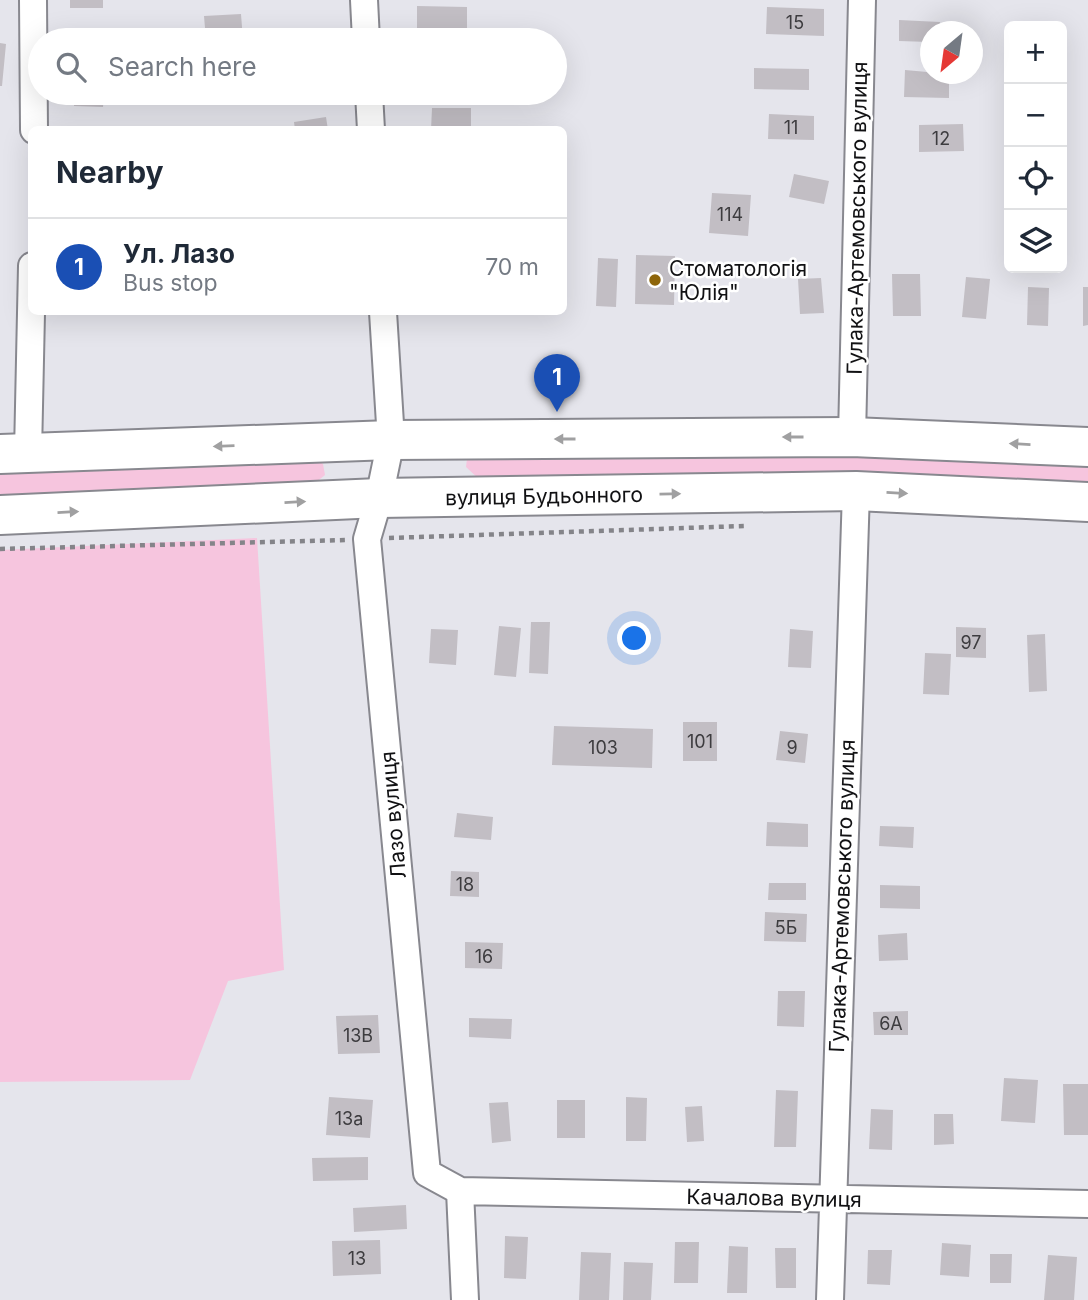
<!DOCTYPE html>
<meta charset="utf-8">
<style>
:root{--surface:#fff;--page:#f2f2f3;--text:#1f2937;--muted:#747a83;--line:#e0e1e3;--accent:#0f766e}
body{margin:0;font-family:Inter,sans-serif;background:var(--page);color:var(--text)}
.controls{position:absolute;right:21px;top:21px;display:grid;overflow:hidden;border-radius:10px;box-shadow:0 7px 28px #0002}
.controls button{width:63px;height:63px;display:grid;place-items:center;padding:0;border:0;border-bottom:2px solid var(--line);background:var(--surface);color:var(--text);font:35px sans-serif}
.compass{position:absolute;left:920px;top:21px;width:63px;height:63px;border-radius:50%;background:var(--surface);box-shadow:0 7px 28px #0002;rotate:209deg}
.you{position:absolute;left:635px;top:639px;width:24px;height:24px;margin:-18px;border:5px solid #fff;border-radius:50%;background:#1a73e8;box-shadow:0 0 0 10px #1a73e833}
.badge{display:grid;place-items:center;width:46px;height:46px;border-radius:50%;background:var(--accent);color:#fff;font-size:23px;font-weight:700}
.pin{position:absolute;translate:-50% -58px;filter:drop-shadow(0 2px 4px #0008)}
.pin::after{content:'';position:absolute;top:37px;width:24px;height:21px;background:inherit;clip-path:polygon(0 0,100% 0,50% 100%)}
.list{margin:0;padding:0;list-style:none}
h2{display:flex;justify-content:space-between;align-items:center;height:91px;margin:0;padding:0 28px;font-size:30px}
h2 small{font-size:23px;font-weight:400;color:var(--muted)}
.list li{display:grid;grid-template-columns:46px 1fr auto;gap:21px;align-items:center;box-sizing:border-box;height:98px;padding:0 28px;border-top:2px solid var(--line)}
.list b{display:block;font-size:26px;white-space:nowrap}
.list p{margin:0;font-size:23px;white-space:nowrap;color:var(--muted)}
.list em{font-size:23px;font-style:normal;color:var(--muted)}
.icon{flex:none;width:38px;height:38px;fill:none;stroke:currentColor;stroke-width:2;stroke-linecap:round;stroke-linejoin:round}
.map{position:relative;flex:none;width:1088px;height:1300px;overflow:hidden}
.search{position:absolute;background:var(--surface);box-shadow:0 7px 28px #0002;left:28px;top:28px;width:539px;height:77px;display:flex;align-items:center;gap:18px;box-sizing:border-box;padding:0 24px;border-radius:38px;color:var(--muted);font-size:26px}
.panel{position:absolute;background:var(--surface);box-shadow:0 7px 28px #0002;left:28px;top:126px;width:539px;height:189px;border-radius:10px}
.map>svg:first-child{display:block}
.green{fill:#f6c5de}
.building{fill:#c2bec4}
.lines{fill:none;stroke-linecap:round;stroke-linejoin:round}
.minor-casing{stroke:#88888f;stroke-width:30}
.secondary-casing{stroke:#88888f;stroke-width:42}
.path{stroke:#848489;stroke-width:4.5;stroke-dasharray:5 5;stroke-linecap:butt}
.minor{stroke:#fff;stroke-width:26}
.secondary{stroke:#fff;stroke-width:38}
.oneway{fill:#a0a0a1}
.poi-dot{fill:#8e650a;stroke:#fff;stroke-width:2.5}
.labels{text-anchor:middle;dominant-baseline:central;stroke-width:5;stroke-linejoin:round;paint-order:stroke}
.number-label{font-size:18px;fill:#3d3c3f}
.street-label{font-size:21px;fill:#111113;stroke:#fff}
.poi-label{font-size:21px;fill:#111113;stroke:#fff;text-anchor:start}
</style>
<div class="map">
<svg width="1088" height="1300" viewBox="0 0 1088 1300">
<rect width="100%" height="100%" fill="#e5e5ec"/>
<path class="green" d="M476,451h150l462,10v24l-607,-4 -15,-14 1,-8z
M316,459l7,5 2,11 -10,8 -315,12v-24z
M257,538l27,432 -56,11 -38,99 -190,2v-532z"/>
<path class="building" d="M70,0h33v8h-33z
M417,6l50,1v24l-50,-1z
M767,7l57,2v27l-58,-2z
M241,14l2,26h-37l-2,-24z
M899,20l41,2 -1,10h-9v10l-31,-1z
M102,33l1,7h-34l-1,-3z
M0,43l6,1 -4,42h-2z
M754,68l55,1v21l-55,-1z
M905,70l44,4v24l-45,-1z
M75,93h29l-1,14 -29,-1z
M432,108h39v22h-40z
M769,114l45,2v24l-46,-1z
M326,117l2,13h-33l-1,-8z
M963,124l1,27 -45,1v-27z
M794,174l35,7 -5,23 -35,-7z
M712,193l39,2 -3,41 -39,-3z
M636,255l39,1 -1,49 -39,-1z
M598,258l20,1 -2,48 -20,-1z
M892,274h28l1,42h-28z
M966,277l24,2 -4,40 -24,-2z
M821,278l3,35 -24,1 -2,-35z
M1028,287l21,1 -1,38 -21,-1z
M1083,287h5v38l-5,1z
M531,622h19l-2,52 -19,-1z
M499,626l22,2 -5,49 -22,-2z
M956,627l30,1v30l-30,-1z
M431,629l27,1 -2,35 -27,-2z
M790,629l23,2 -2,37 -23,-1z
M1045,634l2,57 -18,1 -2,-57z
M925,653l26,1 -2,41 -26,-1z
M683,722h34v39h-34z
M554,726l99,3 -1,39 -100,-3z
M780,731l28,3 -3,29 -29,-3z
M457,813l36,4 -2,23 -37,-3z
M767,822l41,2v23l-42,-1z
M880,826l34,1 -1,21 -34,-2z
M451,871l28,1v25l-29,-1z
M769,883h37v17h-38z
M880,885l40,1v23l-40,-1z
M765,912l42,2 -1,28 -42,-1z
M907,933l1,27 -29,1 -1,-26z
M465,942l38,1 -1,26 -37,-1z
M778,991h27l-1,36 -27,-1z
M908,1011v24h-34l-1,-23z
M378,1015l2,38 -42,1 -2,-38z
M469,1018l43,1 -1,20 -42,-2z
M1004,1078l34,2 -3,43 -34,-2z
M1063,1084h25v51h-24z
M776,1090l22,1 -2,56h-22z
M329,1097l44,3 -3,38 -44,-3z
M626,1097l21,1 -1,43h-20z
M557,1100h28v38h-28z
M508,1102l3,39 -19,2 -3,-40z
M702,1106l2,35 -17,1 -2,-35z
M871,1109l22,1 -1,40 -23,-1z
M934,1114h19l1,30 -20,1z
M368,1157v23l-55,1 -1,-23z
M406,1205l1,24 -53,3 -1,-24z
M505,1236l23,1 -2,42 -22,-1z
M380,1240l1,34 -48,2 -1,-35z
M675,1242h24l-1,41h-24z
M942,1243l29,2 -2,32 -29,-2z
M729,1246l19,1 -1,46h-20z
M775,1248h21v40h-20z
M868,1250h24l-2,35 -23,-1z
M581,1252l30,1 -2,47h-30z
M990,1254h22l-1,29h-21z
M1048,1255l29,2 -3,43h-30z
M624,1262l29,1 -2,37h-28z"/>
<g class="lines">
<g class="minor-casing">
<path id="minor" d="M33,0l1,130
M364,0l2,40
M369,93l2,37
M383,312l8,128 -12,58 -12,41 60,634 33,18 5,109
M852,437l10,-437
M28,453l4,-187
M460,1191l628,13
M830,1300l26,-809"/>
</g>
<g class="secondary-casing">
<path id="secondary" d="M0,454l391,-14 461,-3 236,10
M0,515l379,-17 477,-7 232,11"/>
</g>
<path class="path" d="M389,538l355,-12
M0,549l345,-9"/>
<use href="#minor" class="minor"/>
<use href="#secondary" class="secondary"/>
</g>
<defs><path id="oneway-solid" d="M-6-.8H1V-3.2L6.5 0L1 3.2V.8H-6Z" transform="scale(1.75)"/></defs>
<g class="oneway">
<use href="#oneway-solid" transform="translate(793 437) rotate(180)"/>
<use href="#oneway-solid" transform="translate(565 439) rotate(180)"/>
<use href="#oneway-solid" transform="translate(1020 444) rotate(-177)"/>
<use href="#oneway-solid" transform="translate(224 446) rotate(178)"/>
<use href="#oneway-solid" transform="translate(897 493) rotate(3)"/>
<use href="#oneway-solid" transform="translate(670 494) rotate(-1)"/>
<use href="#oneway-solid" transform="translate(295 502) rotate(-3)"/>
<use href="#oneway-solid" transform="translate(68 512) rotate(-3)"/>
</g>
<circle class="poi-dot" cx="655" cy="280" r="7"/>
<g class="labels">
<g class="number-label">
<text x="795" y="22">15</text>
<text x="791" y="127">11</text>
<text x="941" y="138">12</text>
<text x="730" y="214">114</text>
<text x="971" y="642">97</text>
<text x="700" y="741">101</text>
<text x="603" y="747">103</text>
<text x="792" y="747">9</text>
<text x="465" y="884">18</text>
<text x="786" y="927">5Б</text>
<text x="484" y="956">16</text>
<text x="891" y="1023">6А</text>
<text x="358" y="1035">13В</text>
<text x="349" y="1118">13а</text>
<text x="357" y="1258">13</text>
</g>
<g class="street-label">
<text transform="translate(857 218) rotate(-89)">Гулака-Артемовського вулиця</text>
<text transform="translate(544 496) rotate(-1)">вулиця Будьонного</text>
<text transform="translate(393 815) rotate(-95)">Лазо вулиця</text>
<text transform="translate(842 896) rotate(-88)">Гулака-Артемовського вулиця</text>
<text transform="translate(774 1198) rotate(1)">Качалова вулиця</text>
</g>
<g class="poi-label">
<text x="669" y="268">Стоматологія<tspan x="669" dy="24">"Юлія"</tspan></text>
</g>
</g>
</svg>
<div class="controls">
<button>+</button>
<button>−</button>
<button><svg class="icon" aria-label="locate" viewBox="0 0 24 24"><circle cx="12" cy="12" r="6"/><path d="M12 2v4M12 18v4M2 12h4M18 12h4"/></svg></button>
<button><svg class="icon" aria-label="layers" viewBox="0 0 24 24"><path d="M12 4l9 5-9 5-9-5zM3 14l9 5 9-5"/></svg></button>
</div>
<svg class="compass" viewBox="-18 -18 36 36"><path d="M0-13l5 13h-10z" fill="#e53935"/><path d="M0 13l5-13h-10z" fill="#747a83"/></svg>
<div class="you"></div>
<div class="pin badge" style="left:557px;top:412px;background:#1a4fb4">1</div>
<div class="search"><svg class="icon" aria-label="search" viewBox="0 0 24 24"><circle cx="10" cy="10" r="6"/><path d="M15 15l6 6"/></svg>Search here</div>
<section class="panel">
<h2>Nearby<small></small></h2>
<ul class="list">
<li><span class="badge" style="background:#1a4fb4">1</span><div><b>Ул. Лазо</b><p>Bus stop</p></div><em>70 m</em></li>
</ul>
</section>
</div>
